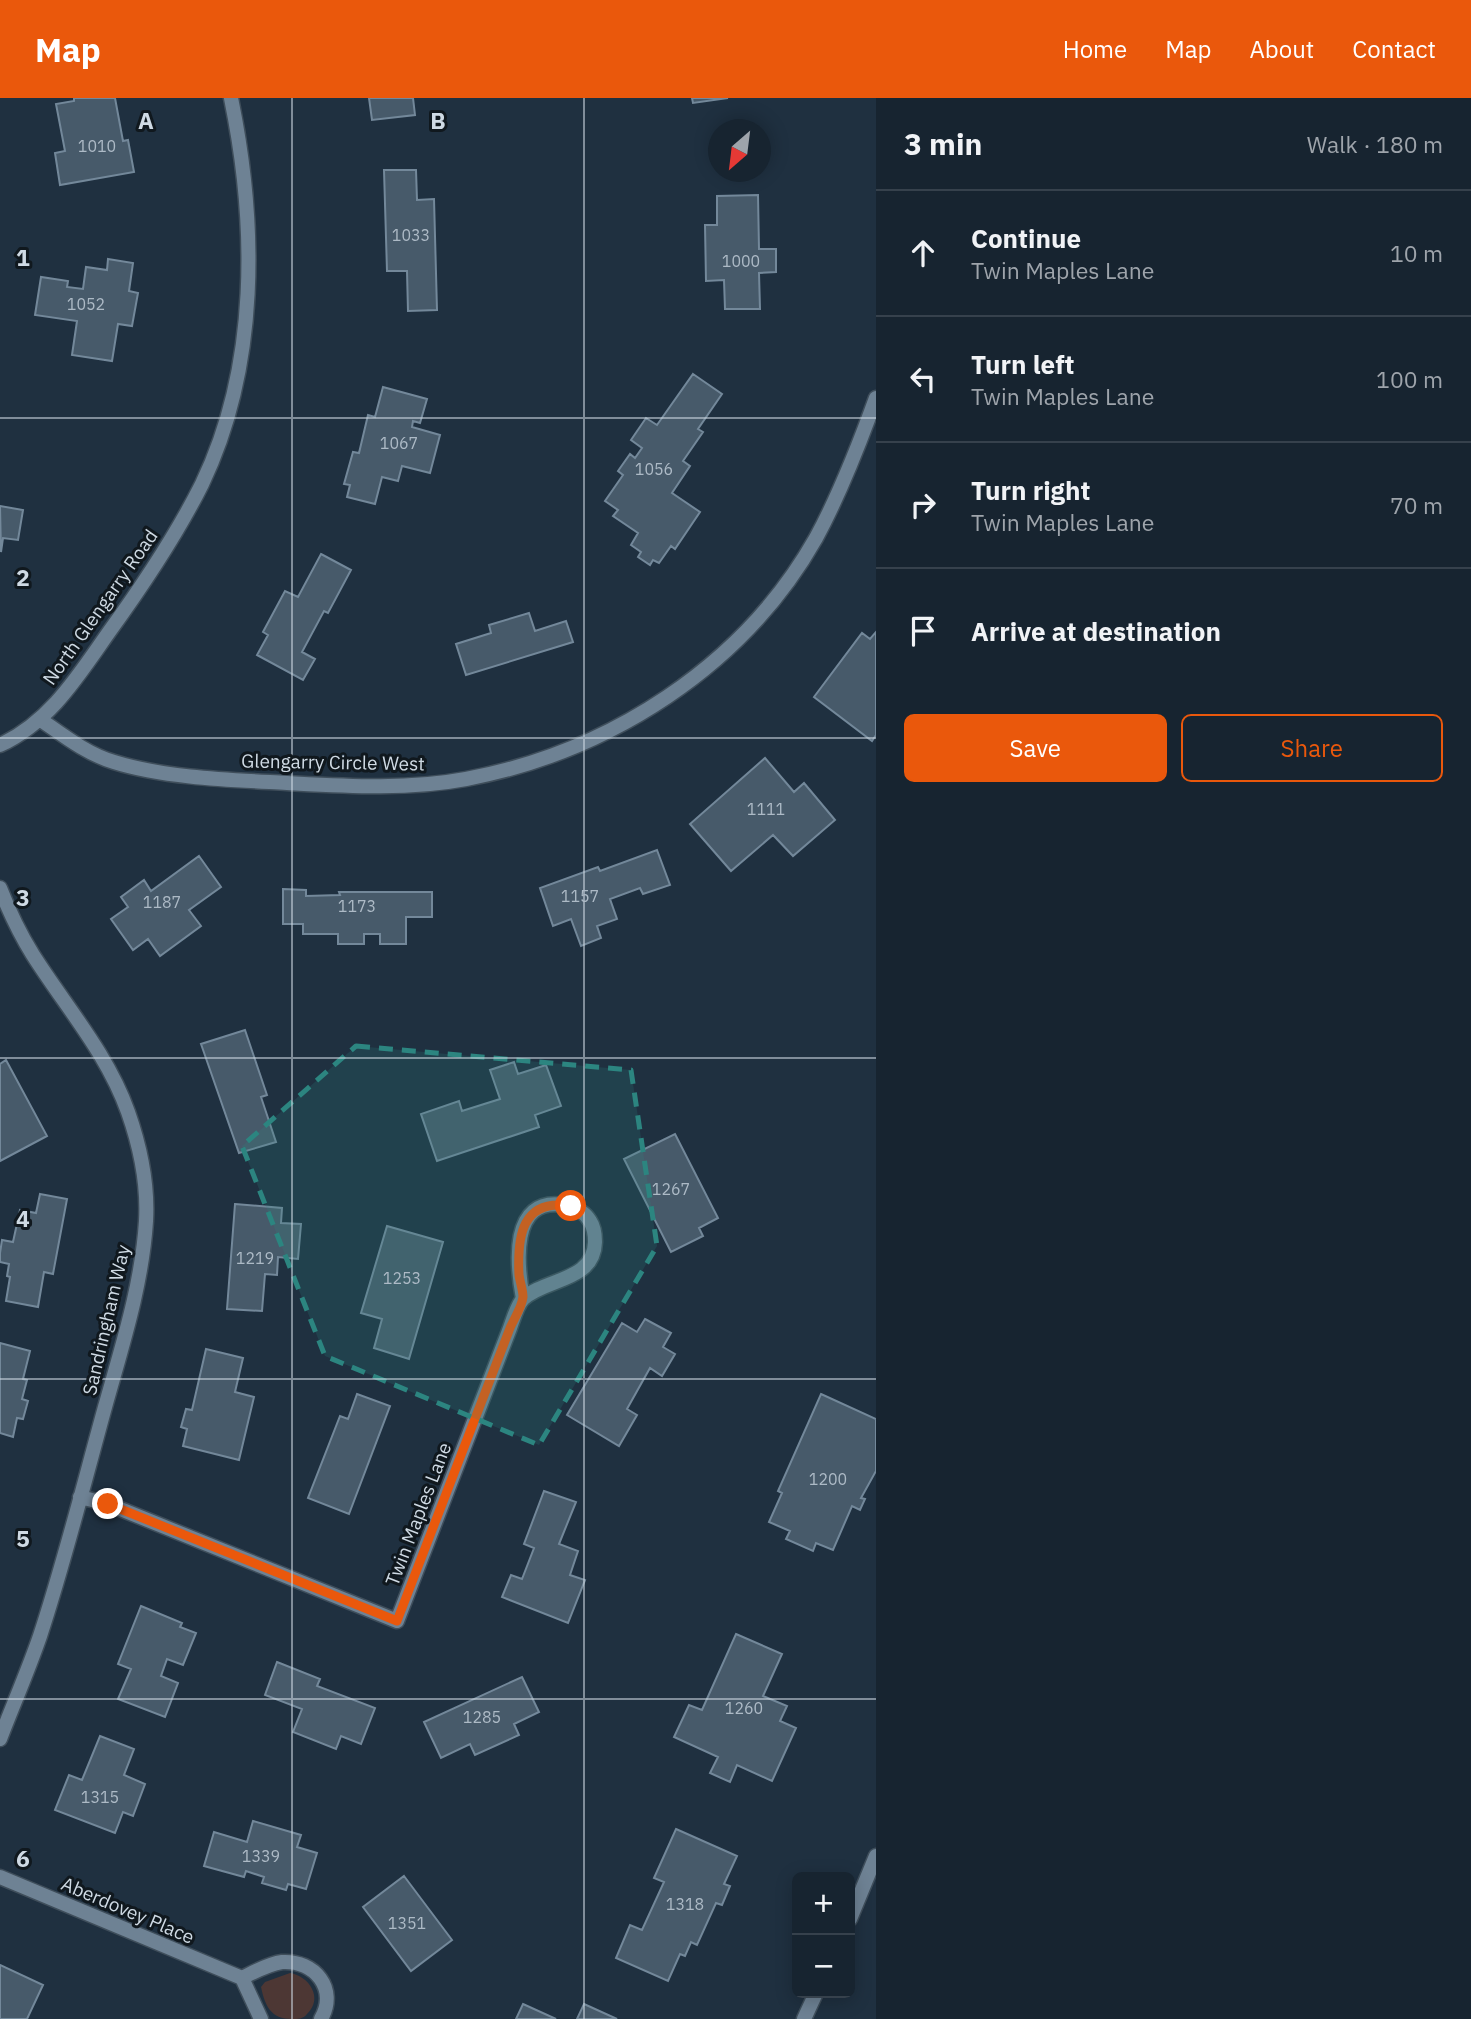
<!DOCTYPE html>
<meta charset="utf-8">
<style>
:root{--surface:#172430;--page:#24303c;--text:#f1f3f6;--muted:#9ea4ab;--line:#36414c;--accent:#ea580c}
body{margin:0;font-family:"IBM Plex Sans",sans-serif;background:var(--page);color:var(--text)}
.controls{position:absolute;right:21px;bottom:21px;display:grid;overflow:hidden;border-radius:10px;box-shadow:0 4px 18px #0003}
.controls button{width:63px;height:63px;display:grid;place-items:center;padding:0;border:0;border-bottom:2px solid var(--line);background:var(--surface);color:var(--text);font:35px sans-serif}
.compass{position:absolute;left:708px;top:21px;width:63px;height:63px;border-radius:50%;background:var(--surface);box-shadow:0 4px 18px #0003;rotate:208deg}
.stop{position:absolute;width:21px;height:21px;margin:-16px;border:5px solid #ea580c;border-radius:50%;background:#fff}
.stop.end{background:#ea580c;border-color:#fff;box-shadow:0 2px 7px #0008}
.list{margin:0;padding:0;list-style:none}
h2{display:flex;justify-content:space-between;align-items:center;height:91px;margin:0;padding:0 28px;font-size:30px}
h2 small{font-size:23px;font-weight:400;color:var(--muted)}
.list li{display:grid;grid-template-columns:46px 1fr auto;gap:21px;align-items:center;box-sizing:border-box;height:126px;padding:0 28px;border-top:2px solid var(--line)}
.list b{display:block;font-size:26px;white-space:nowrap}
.list p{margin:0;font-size:23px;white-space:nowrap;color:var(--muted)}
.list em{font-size:23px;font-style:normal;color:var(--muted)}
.actions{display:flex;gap:14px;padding:21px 28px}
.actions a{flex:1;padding:16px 0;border:2px solid var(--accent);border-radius:10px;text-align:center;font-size:24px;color:var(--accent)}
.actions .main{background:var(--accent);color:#fff}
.icon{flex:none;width:38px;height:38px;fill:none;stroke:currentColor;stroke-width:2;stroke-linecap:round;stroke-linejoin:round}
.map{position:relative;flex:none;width:876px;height:1921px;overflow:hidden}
header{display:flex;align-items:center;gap:42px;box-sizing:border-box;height:98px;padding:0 35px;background:var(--accent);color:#fff}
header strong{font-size:33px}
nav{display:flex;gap:38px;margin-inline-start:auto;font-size:24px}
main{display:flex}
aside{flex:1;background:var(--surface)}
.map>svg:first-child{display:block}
.green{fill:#4d3734}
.building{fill:#475a6a;stroke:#73889a;stroke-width:2}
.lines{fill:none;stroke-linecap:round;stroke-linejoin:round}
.street-casing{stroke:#3f4e5b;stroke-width:17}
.street{stroke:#6e8294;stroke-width:14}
.route{stroke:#ea580c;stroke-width:9}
.marked{fill:#2c8580;fill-opacity:0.2;stroke:#2c8580;stroke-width:5;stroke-dasharray:14 9;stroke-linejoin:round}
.grid{fill:none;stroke:#cfdae4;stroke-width:2;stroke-opacity:0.55}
.labels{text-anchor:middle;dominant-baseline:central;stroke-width:6;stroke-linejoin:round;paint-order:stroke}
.number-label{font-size:16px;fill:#adbac6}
.street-label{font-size:19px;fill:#cfdae4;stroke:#10181e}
.grid-label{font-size:23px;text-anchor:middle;font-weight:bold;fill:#cfdae4;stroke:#10181e;stroke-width:6;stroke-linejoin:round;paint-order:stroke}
</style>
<header>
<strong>Map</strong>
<nav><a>Home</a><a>Map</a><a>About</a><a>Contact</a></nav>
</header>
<main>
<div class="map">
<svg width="876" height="1921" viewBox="0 0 876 1921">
<rect width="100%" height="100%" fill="#1f3040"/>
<path class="green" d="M290,1875c19,3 34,25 17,41 -4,5 -9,5 -15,5 -21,0 -27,-13 -31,-32l4,-5z"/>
<path class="building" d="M74,0h41l8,43 5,-1 6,32 -74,13 -5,-32 10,-2 -9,-47 18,-3z
M369,0h44l2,17 -43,5z
M692,0h36l-35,5z
M384,72h32l1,30 17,-1 3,111 -29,1 -1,-40h-20z
M758,97l1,54h17v23l-17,1 1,36h-35l-1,-29 -18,1 -1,-56h12v-29z
M108,161l25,4 -4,28 9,2 -6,33 -14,-2 -6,37 -40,-6 5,-34 -42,-6 6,-38 27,4 -1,6 16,2 3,-22 21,3z
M693,276l29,20 -24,35 5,3 -20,29 7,5 -18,27 28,19 -25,37 -4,-3 -12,17 -6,-3 -3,5 -12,-8 3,-5 -10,-7 7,-12 -25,-17 5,-6 -13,-9 18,-26 -5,-4 12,-17 5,4 7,-10 -11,-8 15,-22 11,7z
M383,289l44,12 -7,24 -7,-2 -1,6 28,8 -10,38 -28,-7 -4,15 -16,-4 -7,27 -28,-7 3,-12 -6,-1 9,-32 6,1 9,-38 7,2z
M0,408l23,4 -5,30 -15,-2 -2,14z
M321,456l30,16 -23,43 -4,-2 -22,41 13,7 -12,21 -46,-25 11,-20 -5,-3 22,-41 13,6z
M529,515l6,18 31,-10 7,21 -107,33 -10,-31 35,-11 -2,-8z
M876,534v103l-4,6 -58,-44 48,-64 8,6z
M765,660l29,34 10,-9 31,37 -42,36 -20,-21 -42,36 -41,-47z
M657,752l13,35 -27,9 -3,-6 -30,11 7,20 -20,7 4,12 -20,8 -10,-27 -18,7 -13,-38 58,-21 2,4z
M199,758l22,31 -32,23 12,16 -41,30 -12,-17 -15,11 -22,-31 17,-12 -7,-10 23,-17 7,11z
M283,791l23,1v6l34,-1 -1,-3h93v25h-26v27h-26v-10h-16v10h-26v-10h-35v-10h-20z
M245,932l22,65 -6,2 15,45 -37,11 -38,-109z
M6,962l41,76 -47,25v-97z
M514,964l4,12 28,-9 15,41 -26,9 4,12 -102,34 -16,-47 38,-13 3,10 38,-12 -10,-29z
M675,1036l43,84 -19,10 4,8 -32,16 -47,-93z
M40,1096l27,5 -14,75 -9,-2 -6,35 -32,-6 4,-24 -3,-1 2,-12 -9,-2v-9l2,-13 11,2 7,-32 16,3z
M235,1106l47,4 -1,15 20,1 -3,35 -20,-2 -1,18 -12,-1 -3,37 -35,-2z
M387,1128l56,16 -34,117 -35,-11 8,-29 -21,-6z
M645,1221l26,14 -8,14 12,7 -13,22 -12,-8 -23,41 10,6 -18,31 -52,-31 55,-92 15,9z
M0,1245l30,8 -7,28 4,1 -5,19 6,2 -5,18 -6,-1 -4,19 -13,-4z
M206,1251l37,9 -8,34 19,5 -15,63 -56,-14 4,-17 -6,-2 5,-18 6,1z
M357,1296l33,12 -41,108 -41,-16 32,-82 8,3z
M821,1296l55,25v52l-15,27 4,1 -5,11 -8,-4 -19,44 -17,-7 -3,8 -27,-12 4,-8 -21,-9 13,-29 -4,-2z
M544,1393l32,11 -17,42 19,7 -8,24 15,5 -17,43 -66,-26 9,-22 11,4 12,-31 -10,-4z
M141,1508l41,17 -2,4 16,6 -13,32 -16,-6 -6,17 17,7 -13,34 -47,-18 13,-30 -13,-5z
M736,1536l46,20 -19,42 24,10 -7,15 16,7 -24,53 -35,-16 -7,17 -20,-9 8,-16 -44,-20 15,-32 13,5z
M277,1564l43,17 -3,7 58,22 -14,36 -20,-8 -5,13 -43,-17 9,-23 -37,-14z
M522,1579l17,35 -25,12 5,11 -44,20 -5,-11 -29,14 -17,-36z
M100,1638l34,13 -10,26 21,9 -12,32 -10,-4 -8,21 -60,-23 14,-35 13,5z
M253,1723l48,14 -4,12 20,6 -11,36 -18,-5 -2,6 -24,-7 2,-6 -18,-6 -2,6 -40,-11 10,-34 33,10z
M676,1731l61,27 -13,28 6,2 -8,19 -6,-2 -19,42 -6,-3 -6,14 -5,-2 -12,27 -52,-23 14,-33 12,5 22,-48 -10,-4z
M404,1778l48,64 -41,31 -48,-64z
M0,1867l43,20 -16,34h-27z
M523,1906l33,15h-40z
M584,1906l33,15h-40z"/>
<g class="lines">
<g class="street-casing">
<path id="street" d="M41,622c23,16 46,34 73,42 51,16 119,18 173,21 58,3 121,7 179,-4 143,-27 277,-112 350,-241 24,-44 43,-93 60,-140
M0,647c50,-23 78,-69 109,-113 34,-47 67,-96 93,-148 57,-119 55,-260 29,-386
M0,790c9,23 20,46 33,67 33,52 74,98 95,157 12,34 20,74 18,109 -4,64 -24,125 -41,186 -21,76 -40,153 -65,229 -12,35 -27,69 -40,103
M80,1399l28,7 289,117 113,-293c3,-8 7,-23 13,-29 22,-21 71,-17 72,-57 0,-7 -1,-15 -5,-21 -5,-9 -16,-14 -26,-16 -55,-9 -47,61 -41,94
M0,1779l242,101 19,41
M850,1821l26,-63
M242,1880c12,-6 26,-14 40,-16 33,-2 56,27 39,57
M804,1921l12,-26"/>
</g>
<use href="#street" class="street"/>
</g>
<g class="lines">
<path class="route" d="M108,1406l289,117 113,-293c4,-9 12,-21 13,-31 0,-7 -3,-15 -4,-22 -2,-39 3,-77 52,-69"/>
</g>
<path class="marked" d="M356,948l275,24 26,176 -118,199 -214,-89 -83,-210z"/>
<path class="grid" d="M292,0v1921M584,0v1921M0,320h876M0,640h876M0,960h876M0,1281h876M0,1601h876"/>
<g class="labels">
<g class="number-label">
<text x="97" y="48">1010</text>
<text x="411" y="137">1033</text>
<text x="741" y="163">1000</text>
<text x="86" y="206">1052</text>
<text x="399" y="345">1067</text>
<text x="654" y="371">1056</text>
<text x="766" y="711">1111</text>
<text x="580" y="798">1157</text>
<text x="162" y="804">1187</text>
<text x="357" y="808">1173</text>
<text x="671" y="1091">1267</text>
<text x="255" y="1160">1219</text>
<text x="402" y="1180">1253</text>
<text x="828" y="1381">1200</text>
<text x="744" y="1610">1260</text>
<text x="482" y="1619">1285</text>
<text x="100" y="1699">1315</text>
<text x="261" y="1758">1339</text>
<text x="685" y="1806">1318</text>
<text x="407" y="1825">1351</text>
</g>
<g class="street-label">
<text transform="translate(100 509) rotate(-55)">North Glengarry Road</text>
<text transform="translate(333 664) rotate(1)">Glengarry Circle West</text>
<text transform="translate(106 1222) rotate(-77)">Sandringham Way</text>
<text transform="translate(418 1416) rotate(-69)">Twin Maples Lane</text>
<text transform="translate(128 1812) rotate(23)">Aberdovey Place</text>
</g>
</g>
<g class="grid-label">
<text x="146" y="31">A</text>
<text x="438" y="31">B</text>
<text x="23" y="168">1</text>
<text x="23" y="488">2</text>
<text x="23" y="808">3</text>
<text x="23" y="1129">4</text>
<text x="23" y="1449">5</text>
<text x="23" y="1769">6</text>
</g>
</svg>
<div class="controls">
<button>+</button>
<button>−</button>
</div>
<svg class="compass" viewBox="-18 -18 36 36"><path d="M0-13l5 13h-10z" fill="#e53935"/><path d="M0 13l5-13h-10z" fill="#9ea4ab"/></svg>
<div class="stop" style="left:571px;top:1108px"></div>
<div class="stop end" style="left:108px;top:1406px"></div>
</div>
<aside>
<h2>3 min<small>Walk · 180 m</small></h2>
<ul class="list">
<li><svg class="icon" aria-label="ahead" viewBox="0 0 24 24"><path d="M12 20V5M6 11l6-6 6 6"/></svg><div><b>Continue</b><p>Twin Maples Lane</p></div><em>10 m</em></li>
<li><svg class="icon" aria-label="left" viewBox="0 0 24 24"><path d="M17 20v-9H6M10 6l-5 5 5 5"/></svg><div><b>Turn left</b><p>Twin Maples Lane</p></div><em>100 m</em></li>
<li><svg class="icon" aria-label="right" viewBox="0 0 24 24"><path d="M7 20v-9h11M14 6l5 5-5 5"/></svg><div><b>Turn right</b><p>Twin Maples Lane</p></div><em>70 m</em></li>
<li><svg class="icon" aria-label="arrive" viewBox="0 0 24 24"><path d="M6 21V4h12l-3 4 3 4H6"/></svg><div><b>Arrive at destination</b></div></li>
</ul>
<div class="actions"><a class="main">Save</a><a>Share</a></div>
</aside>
</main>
